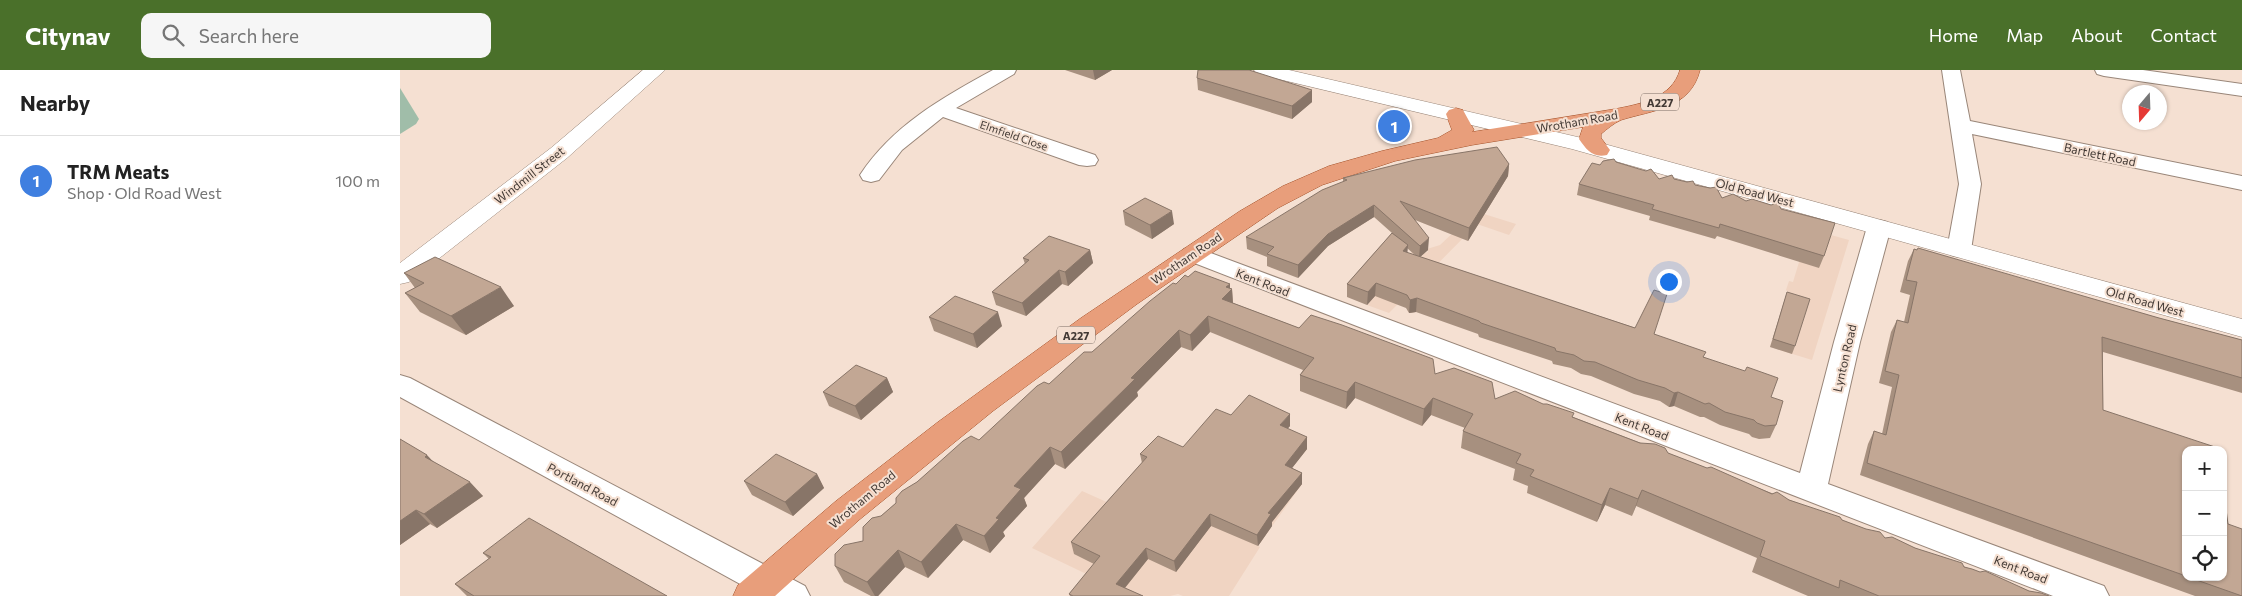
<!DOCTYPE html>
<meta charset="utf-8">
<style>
:root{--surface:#fff;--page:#f6f6f6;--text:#222;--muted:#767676;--line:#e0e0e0;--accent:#4a702a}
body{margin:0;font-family:Commissioner,sans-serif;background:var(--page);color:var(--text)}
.controls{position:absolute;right:15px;bottom:15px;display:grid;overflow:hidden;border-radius:10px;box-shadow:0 1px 4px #0004}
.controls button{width:45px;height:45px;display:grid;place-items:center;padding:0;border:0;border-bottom:1px solid var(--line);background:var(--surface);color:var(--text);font:25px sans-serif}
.compass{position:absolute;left:1722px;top:15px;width:45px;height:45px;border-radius:50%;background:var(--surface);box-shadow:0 1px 4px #0004;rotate:199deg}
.you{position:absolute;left:1268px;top:211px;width:18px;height:18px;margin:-12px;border:4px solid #fff;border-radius:50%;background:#1a73e8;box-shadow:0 0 0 8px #1a73e833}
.badge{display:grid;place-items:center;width:32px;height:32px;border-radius:50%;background:var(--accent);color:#fff;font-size:16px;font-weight:700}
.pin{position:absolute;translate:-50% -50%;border:2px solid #fff;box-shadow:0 1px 5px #0006}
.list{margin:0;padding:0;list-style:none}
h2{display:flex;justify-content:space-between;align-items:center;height:65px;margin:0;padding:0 20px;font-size:21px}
h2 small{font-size:16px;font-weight:400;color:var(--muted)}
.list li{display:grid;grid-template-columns:32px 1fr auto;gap:15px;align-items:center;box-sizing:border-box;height:90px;padding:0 20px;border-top:1px solid var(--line)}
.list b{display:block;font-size:19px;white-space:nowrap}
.list p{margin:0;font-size:16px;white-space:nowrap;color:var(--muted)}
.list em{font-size:16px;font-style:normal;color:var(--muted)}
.icon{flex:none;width:28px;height:28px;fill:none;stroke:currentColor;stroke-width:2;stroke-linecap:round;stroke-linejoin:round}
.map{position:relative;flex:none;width:1842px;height:526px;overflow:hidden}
header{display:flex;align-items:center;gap:30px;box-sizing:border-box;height:70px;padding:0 25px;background:var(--accent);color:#fff}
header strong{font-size:24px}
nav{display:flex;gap:28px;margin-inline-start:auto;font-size:18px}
.search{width:350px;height:45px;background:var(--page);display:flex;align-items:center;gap:12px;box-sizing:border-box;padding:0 18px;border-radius:10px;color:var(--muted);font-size:19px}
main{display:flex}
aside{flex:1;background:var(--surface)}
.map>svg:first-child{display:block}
.built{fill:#f0d4c2}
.forest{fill:#a0bda9}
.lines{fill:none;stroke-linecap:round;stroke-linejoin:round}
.minor-casing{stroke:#998679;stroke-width:2}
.tertiary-casing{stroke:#998679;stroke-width:1}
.secondary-casing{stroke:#998679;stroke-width:1}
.primary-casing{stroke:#a45129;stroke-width:1}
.minor{fill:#fff;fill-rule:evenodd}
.tertiary{fill:#fff;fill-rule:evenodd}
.secondary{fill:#fff;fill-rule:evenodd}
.primary{fill:#e89e7b;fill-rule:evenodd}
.wall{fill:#a7907f;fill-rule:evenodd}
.shaded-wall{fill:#887568}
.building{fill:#c2a794;stroke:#887568}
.labels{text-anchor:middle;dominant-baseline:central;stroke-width:4;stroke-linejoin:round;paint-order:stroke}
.shield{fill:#f5e0d2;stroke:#786b63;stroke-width:1}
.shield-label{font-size:11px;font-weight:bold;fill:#423934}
.far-street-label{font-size:11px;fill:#423934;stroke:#f5e0d2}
.street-label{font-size:12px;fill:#423934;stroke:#f5e0d2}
</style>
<header>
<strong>Citynav</strong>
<div class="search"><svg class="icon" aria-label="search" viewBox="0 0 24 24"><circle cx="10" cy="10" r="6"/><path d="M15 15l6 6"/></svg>Search here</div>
<nav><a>Home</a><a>Map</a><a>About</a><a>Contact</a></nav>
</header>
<main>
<aside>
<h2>Nearby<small></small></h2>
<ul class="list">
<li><span class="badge" style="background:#3f7fe0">1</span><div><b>TRM Meats</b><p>Shop · Old Road West</p></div><em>100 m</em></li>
</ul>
</aside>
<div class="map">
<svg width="1842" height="526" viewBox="0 0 1842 526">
<rect width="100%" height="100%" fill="#f5e0d2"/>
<path class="built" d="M1084,144l32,10 -7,11 -32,-11 -88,89 -22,-8 35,-48 10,-5 4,3 12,-3 -1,-3 13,-4 32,-30 10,3z
M1409,159l40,11 -37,120 -42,-13 18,-55 -2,-2 3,-9 4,1z
M860,391l42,23 -44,62 2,1 -31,49h-46l-5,-2 -8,2h-51l3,-5 -90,-43 50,-57 56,25z"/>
<path class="forest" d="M0,18l19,31 -3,5 -16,10z"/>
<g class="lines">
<g class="minor-casing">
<path id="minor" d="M593,0h23l-2,4 -58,34 139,47 3,5 -3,5 -8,1 -8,-1 -136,-48 -41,33 -23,30 -8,2 -8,-2 -3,-5c32,-49 83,-78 133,-105z
M1542,0h18l10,51 272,55v14l-270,-56 9,50 -10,66 -4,5 -8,2 -8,-2 -4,-5 12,-66z
M1695,0h48l99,14v12l-138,-20 -7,-2z
M1479,150l8,2 4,5 -31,115 -32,142 276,102 5,10h-56l-869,-337 -4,-5 4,-5 8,-2 8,2 600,224 34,-131 33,-115 4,-5z
M0,305l10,3 395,208 5,10h-48l-362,-199z"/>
</g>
<g class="tertiary-casing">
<path id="tertiary" d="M243,0h22l-98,88 -158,124 -9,2v-21l151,-115z"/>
</g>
<g class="secondary-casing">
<path id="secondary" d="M854,0h35l297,69 656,180v18l-670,-188 -315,-75z"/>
</g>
<g class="primary-casing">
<path id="primary" d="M1280,0h20c-10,39 -47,40 -79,50 -7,3 -14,9 -20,14v4l9,12 -3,5c-15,3 -20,-5 -28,-16l4,-12 -111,18 -77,16 -73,24 -44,23 -141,96 -144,107 -134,109 -84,76h-42l5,-11 98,-84 102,-79 143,-104 159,-107 43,-25 46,-20 53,-15 56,-13 14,-8 -6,-16 3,-4 7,-2 7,2 11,20 -2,2 143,-23c26,-5 57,-11 65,-39z"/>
</g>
<use href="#minor" class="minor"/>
<use href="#tertiary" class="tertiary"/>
<use href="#secondary" class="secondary"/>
<use href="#primary" class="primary"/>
</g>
<path class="wall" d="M665,0h47l-17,10z
M797,8l115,12v12l-20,17 -94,-29z
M1216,92l43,17h15l21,6 27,13 24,3 35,8 43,47 -5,12 -102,-32 -2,3 -66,-19 1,-4 -73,-21 2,-11 21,-19z
M1109,94l-1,12 -40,65 -53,-21 13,30 -8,7 234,77 50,23 67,40 5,28 -6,13 -11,1 -7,-2 -3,-3 -29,-9 -16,-8h-4l-26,-11 -5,1 -9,-6 -26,-7 -43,-18 -10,-2 -10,-6 -18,-4 -1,-3 -73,-24 -1,-3 -62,-22 -7,1 -3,-5 -31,-12 -8,9 -20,-8v-13l45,-51 -18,-16 -46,29 -30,32 -31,-12v-9l-20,-8 -1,-12 97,-55v-4zM1007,178l9,8 -9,-3z
M723,141l51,13 -22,15 -27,-14z
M1514,179l245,69 83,22v53l-139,-41v58l83,40v127h37l5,-53 14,72h-47l-335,-121 8,-31 6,-13 8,3 10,-47 -13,-4 12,-51 6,-12 7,2 6,-27 -10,-3 8,-31z
M690,180l3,13 -25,23 -6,-2 -36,32 -30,-11 -4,-13 33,-28 -2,-6z
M4,203l110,33 -48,29 -46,-23 -15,-19 10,-5z
M788,207l42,7v4l2,1 1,14 66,25 136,46 60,25 48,5 30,13 269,103 43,18 30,10 114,43 20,5h-241l-56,-24 5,-14 -121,-52 -4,10 -27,-11 -8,17 -70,-29 1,-7 -15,-6 2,-11 -54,-21 2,-17 2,-3 -34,-13 -9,11 -67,-28 -9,11 -46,-18v-16l3,-5 -93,-38 -18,19 -11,-4 -44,45 1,4 -73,73 -10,-5 -31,34 3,8 -24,26 2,4 -15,17 -27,-13 -35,38 -23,-11 -27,29h-7l-27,-14 -9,-16 28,-25 18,-25 15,-13 21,-21 62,-42 70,-56 43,-32 84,-68z
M1387,222l8,54 -3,8 -22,-7z
M529,247l73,9 -25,22 -43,-17z
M487,308l6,14 -32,28 -32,-14 -6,-14z
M831,345l59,11 -3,3 20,8v12l-15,19 10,5v11l-30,38v4l-14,20 -47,-20 -35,46 -28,-13 -23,29 18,8h-73l-1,-2 25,-30 -20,-10 -3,-12 71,-79 -2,-9 43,-7z
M0,369l83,57 -46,32 -7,-4 -30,21z
M417,404l7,14 -31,28 -41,-21 -8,-14z
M83,483l184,43h-200l-12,-12 34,-25z"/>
<path class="shaded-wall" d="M693,0h19l-17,10z
M912,20v12l-20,17v-13z
M1109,94l-1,12 -40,65 1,-13z
M974,135v12l-46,29 -30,32v-13l30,-31z
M772,141l2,13 -22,15 -2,-14z
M1029,168l-1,12 -9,8 1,-12z
M1008,175l-1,14 -4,-8z
M690,180l3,13 -25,23 -3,-14z
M659,200l3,14 -36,32 -4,-13z
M976,213l-1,13 -8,9 1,-13z
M830,214v7l2,-2 1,16 -11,-6 4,-12z
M101,217l13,19 -48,29 -15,-19z
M1017,228l-1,14 -7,1 1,-13z
M598,242l4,14 -25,22 -4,-14z
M808,246l2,16 -18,19 -2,-16z
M779,260l2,17 -44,45 1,4 -73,73 -4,-17 70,-74z
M487,308l6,14 -32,28 -6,-14z
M955,312v16l-9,11 1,-17z
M1278,322l-4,14 -5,1 5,-14z
M1033,328l-2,17 -9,11 2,-17z
M890,344v12l-10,11v-12z
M907,367v12l-22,28v-12z
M650,377l5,17 -31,34 3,8 -24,26 2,4 -15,17 -6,-17 30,-50z
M27,385l13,14 -15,-12z
M902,403v11l-30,38v4l-14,20 -1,-11 11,-22z
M417,404l7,14 -31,28 -8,-14z
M70,412l13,14 -46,32 -13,-14z
M1210,418l-5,17 -8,17 5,-17z
M1242,420l-6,16 -4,10 6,-17z
M16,440l14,14 -30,21v-24z
M810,444l1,12 -35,46 -2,-11z
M556,454l7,16 -35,38 -7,-16z
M746,478l2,11 -29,36 -3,-11z
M498,480l7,17 -27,29h-3l-8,-14z"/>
<path class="building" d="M798,0h51l63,20 -20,16 -95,-28z
M1097,77l12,17 -40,64 -69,-27 29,37 -9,8 -46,-41 -46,29 -30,31 -31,-11 7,-7 -28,-10 76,-47 25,-10 -4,-2 72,-18z
M1214,89l2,3 23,7 7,2 5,-2 8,10 13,-4 2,4 13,3 6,-1 2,4 15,3 6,-1 6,11 11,-4 13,7 6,-2 19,6 7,-2 3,6 54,14 -11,33 -104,-32 -1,4 -67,-19 2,-4 -75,-21 13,-21 8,2 3,-4z
M745,128l27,13 -22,14 -27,-14z
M992,163l16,12 -5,6 232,77 19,-38 13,4 -13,40 52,18 -3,5 42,14 2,-4 31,11 -7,19 12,4 -7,24 -11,1 -8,-3 -3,-3 -29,-8 -16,-9 -4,1 -27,-12 -4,1 -9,-5 -27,-8 -43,-18 -11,-1 -10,-6 -18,-4 -1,-3 -74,-25 -2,-2 -62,-23 -7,2 -3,-5 -31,-12 -8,9 -21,-8z
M649,166l41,14 -25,22 -6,-2 -37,33 -30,-11 37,-32 -6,-2z
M1518,178l241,70 83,22v38l-140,-41 1,73 115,38 1,2h-33v126l-319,-113 7,-32 12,4 13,-60 -14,-4 12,-51 11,3 9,-41 -11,-2 8,-31 3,1z
M35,187l66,30 -50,29 -46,-23 19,-10 -20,-10z
M795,201l35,13 -4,3 6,2 -10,10 77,29 12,-13 31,10 91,34 2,15 19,-6 38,14 3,17 20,-8 28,13h4l27,9 -2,4 68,26 15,1 10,4 3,5 39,15 4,-1 61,27 5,-2 12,8 51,17 2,3 24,9 14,3 5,6 7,-1 23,11 47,15 2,4 8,2 8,3 5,-1 44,20 12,2 8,3h-170l-39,-16 -1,8 -79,-32 5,-15 -123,-51 -4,9 -28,-11 -8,17 -72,-29 4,-6 -18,-7 5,-9 -58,-23 10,-17 -40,-16 -9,11 -69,-27 -8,10 -47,-17 14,-17 -106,-42 -18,19 -11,-5 -48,48 4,1 -74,73 -11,-5 -36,39 7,3 -25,29 3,1 -15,17 -28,-12 -35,38 -23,-12 -31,32 -32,-16v-12l9,-9 19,-4v-14l9,-9 9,-2 15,-13v-5l6,-7 15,-9 46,-41 8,-5 8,4 58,-54 7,-4 5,2 35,-32h8l58,-51 23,-18 3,1 9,-9 3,2z
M1387,222l23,7 -15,47 -22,-7z
M555,226l43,16 -25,22 -44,-17z
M456,295l31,13 -32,28 -32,-14z
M849,325l41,19 -10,11 27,12 -22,28 17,8 -34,40 3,1 -14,21 -47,-21 -36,47 -28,-13 -30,36 27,12h-70l-4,-2 31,-38 -29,-14 76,-85 -7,-3 18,-18 25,11 33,-38 15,6z
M0,369l27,16 -2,2 45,25 -46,32 -8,-4 -16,11z
M376,384l41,20 -32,28 -41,-21z
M1823,417l5,37 14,5v67l-54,-19h35z
M129,448l138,78h-193l-19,-12 36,-27 -8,-4z"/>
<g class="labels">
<g class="shield">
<rect x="1241" y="23.5" width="38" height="17" rx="4"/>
<rect x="657" y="256.5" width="38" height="17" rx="4"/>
</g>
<g class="shield-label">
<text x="1260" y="32">A227</text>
<text x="676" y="265">A227</text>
</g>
<g class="far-street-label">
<text transform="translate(614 65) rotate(19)">Elmfield Close</text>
</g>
<g class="street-label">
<text transform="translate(1177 51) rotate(-10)">Wrotham Road</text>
<text transform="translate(1700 84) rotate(12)">Bartlett Road</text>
<text transform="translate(129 105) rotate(-38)">Windmill Street</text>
<text transform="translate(1355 122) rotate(15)">Old Road West</text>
<text transform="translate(786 188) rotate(-34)">Wrotham Road</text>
<text transform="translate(863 212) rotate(21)">Kent Road</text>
<text transform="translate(1745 231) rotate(16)">Old Road West</text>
<text transform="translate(1444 288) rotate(-77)">Lynton Road</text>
<text transform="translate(1242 356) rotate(21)">Kent Road</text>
<text transform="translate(183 414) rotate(28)">Portland Road</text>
<text transform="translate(462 429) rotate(-40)">Wrotham Road</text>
<text transform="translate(1621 499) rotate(21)">Kent Road</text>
</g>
</g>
</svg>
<div class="controls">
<button>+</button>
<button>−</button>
<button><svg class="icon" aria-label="locate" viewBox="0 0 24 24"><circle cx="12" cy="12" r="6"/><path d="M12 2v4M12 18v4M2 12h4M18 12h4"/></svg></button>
</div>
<svg class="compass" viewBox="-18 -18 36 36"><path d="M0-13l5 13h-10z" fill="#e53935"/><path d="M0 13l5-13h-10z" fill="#767676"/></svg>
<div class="you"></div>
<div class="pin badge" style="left:994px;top:56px;background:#3f7fe0">1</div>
</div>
</main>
